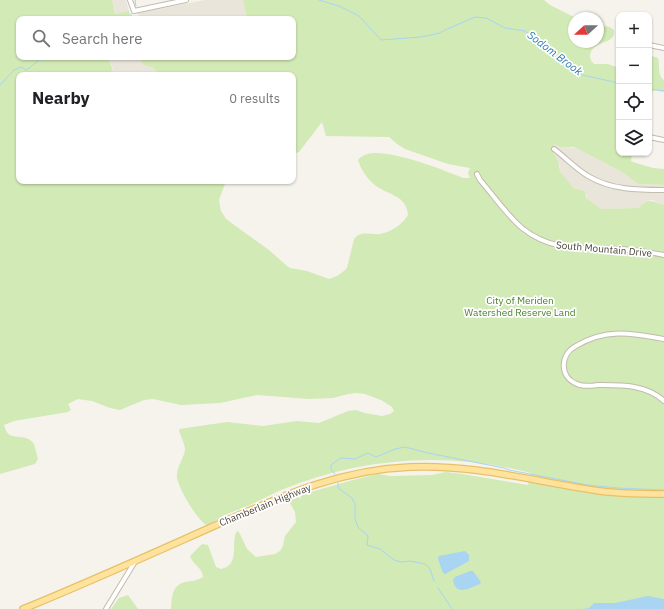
<!DOCTYPE html>
<meta charset="utf-8">
<style>
:root{--surface:#fff;--page:#f6f6f6;--text:#202124;--muted:#757577;--line:#e0e0e0}
body{margin:0;font-family:"IBM Plex Sans",sans-serif;background:var(--page);color:var(--text)}
.controls{position:absolute;right:12px;top:12px;display:grid;overflow:hidden;border-radius:8px;box-shadow:0 1px 3px #0004}
.controls button{width:36px;height:36px;display:grid;place-items:center;padding:0;border:0;border-bottom:1px solid var(--line);background:var(--surface);color:var(--text);font:20px sans-serif}
.compass{position:absolute;left:568px;top:12px;width:36px;height:36px;border-radius:50%;background:var(--surface);box-shadow:0 1px 3px #0004;rotate:249deg}
.list{margin:0;padding:0;list-style:none}
h2{display:flex;justify-content:space-between;align-items:center;height:52px;margin:0;padding:0 16px;font-size:17px}
h2 small{font-size:13px;font-weight:400;color:var(--muted)}
.icon{flex:none;width:22px;height:22px;fill:none;stroke:currentColor;stroke-width:2;stroke-linecap:round;stroke-linejoin:round}
.map{position:relative;flex:none;width:664px;height:609px;overflow:hidden}
.search{position:absolute;background:var(--surface);box-shadow:0 1px 3px #0004;left:16px;top:16px;width:280px;height:44px;display:flex;align-items:center;gap:10px;box-sizing:border-box;padding:0 14px;border-radius:8px;color:var(--muted);font-size:15px}
.panel{position:absolute;background:var(--surface);box-shadow:0 1px 3px #0004;left:16px;top:72px;width:280px;height:112px;border-radius:8px}
.map>svg:first-child{display:block}
.residential{fill:#eae5da}
.green{fill:#d2eab5}
.water{fill:#a9d4f2}
.lines{fill:none;stroke-linecap:round;stroke-linejoin:round}
.stream{stroke:#a9d4f2;stroke-width:1}
.minor-casing{stroke:#c2bbae;stroke-width:6}
.major-casing{stroke:#e6c16a;stroke-width:8}
.minor{stroke:#fff;stroke-width:4}
.major{stroke:#ffe39c;stroke-width:5.5}
.labels{text-anchor:middle;dominant-baseline:central;stroke-width:3.5;stroke-linejoin:round;paint-order:stroke}
.street-label{font-size:10px;fill:#4b4439;stroke:#fff}
.park-label{font-size:10px;fill:#4a7f2a;stroke:#fff}
.water-label{font-size:11px;font-style:italic;fill:#2e7ab2;stroke:#fff}
</style>
<div class="map">
<svg width="664" height="609" viewBox="0 0 664 609">
<rect width="100%" height="100%" fill="#f6f3ec"/>
<path class="residential" d="M112,0h14l3,11 -14,3z
M205,0h38l4,19h-108l-1,-6z
M108,57h36l-3,3 4,6 9,2 4,7h-49l4,-5v-2z
M553,144l25,5 44,23 16,12 26,1v20l-9,-4 -4,-1 -7,3 -5,5 -37,1 -15,-10v-3l-8,-6 -8,-4 -9,-10 -5,-19 -4,-4z"/>
<path class="green" d="M0,0h112l3,14 14,-3 2,8h-112v38h89l5,13 -4,5h-90v106h207l-7,19 2,11 5,8 43,31 17,15 4,3 17,3 22,8 8,-3 7,-5 3,-3 7,-29c7,-9 16,-4 26,-5 11,-2 23,-10 28,-19 -1,-19 -19,-20 -32,-29 -8,-6 -15,-16 -18,-26 3,-4 10,-7 16,-7 22,-1 68,16 89,25h7l-2,-5 2,-5 -22,-4 -43,-15 -8,-5 -8,-7 -63,-1 -4,-14 -23,30 -6,2v-79h-135l-4,-7 -11,-3 -2,-5 3,-3h149v-38h-46l-4,-19h301l6,5 26,13h-2v24h24v-17l12,2 4,3c3,15 -23,10 -24,26 0,3 1,5 4,8h14l11,4v85h13l-1,8 2,1 20,6 11,1v16l-26,-1 -16,-12 -44,-23 -5,-2h-12l-8,-3v9c6,5 5,10 7,17 2,6 5,7 8,11 4,7 8,8 16,10l3,8 15,10 37,-1c7,-10 15,-7 25,-3v404h-493c1,-11 0,-23 14,-27 6,-1 12,-1 18,-5 -1,-10 -10,-12 -13,-21l12,-12 6,1 8,22 5,2c20,-4 9,-27 16,-38l2,1 8,17 9,8 19,-3 5,-3 3,-5 2,-10 11,-14 -1,-10 -8,-14 9,-3 5,4 -1,-4 53,-15 25,-6 13,2 41,-1 14,-3 16,2 66,11 3,-12c-85,-22 -169,-16 -250,17 -9,4 -18,9 -27,13 -10,5 -21,8 -31,13 -5,3 -10,7 -15,10 -10,-4 -30,-38 -31,-49 -1,-9 7,-19 8,-27 0,-7 -5,-14 -6,-21l48,-7 36,4 34,-5 22,2 29,-12 8,-1 9,3 17,3 8,-2 4,-3 -2,-4 -11,-7 -16,-6 -8,-1 -9,1 -15,4 -24,1 -52,-4 -37,8 -39,2 -28,-6 -9,1 -24,10 -10,-2 -18,-7 -14,-2 -10,5 3,6 -3,2 -54,9 -10,4c4,15 11,10 22,13 3,1 6,3 8,6l4,15 -3,5 -35,10z
M652,56l6,2c2,7 -1,18 6,22v12l-10,-2 -5,6v-38z
M128,595l10,14h-27l8,-11z"/>
<path class="water" d="M465,551l4,4v6l-24,13 -2,-1 -5,-14 1,-3z
M470,571h3l8,11 -1,2c-10,4 -24,13 -27,-4l2,-3z
M648,596l16,3v10h-82l7,-1 5,-5h21z"/>
<g class="lines">
<path class="stream" d="M136,0l-1,1 1,5
M319,0l20,6 20,10 22,24 40,-3 19,-4 5,-3 30,-13 11,1 19,10 20,3 43,36 6,3h3l5,5 37,8
M131,19v-5
M0,85l14,-15 7,-3 5,3c7,-4 11,-10 18,-13
M649,89l15,2
M335,474l-4,-5v-4l10,-7 14,1 13,-6 8,4 19,-8 10,-2 23,6 76,15 5,2 79,15 30,3 46,2
M338,482v6l14,10 3,6v15l3,8 10,9 -1,9 13,4 14,11 7,2 9,-1 15,3 5,5 4,12
M438,588l14,21"/>
<g class="minor-casing">
<path id="minor" d="M130,0l4,11 52,-11
M649,45l15,3
M649,137l15,3
M554,149c12,9 22,20 34,27 23,14 50,14 76,14
M477,174l3,6c14,16 26,34 42,48 31,25 63,19 100,21 14,1 28,3 42,6
M664,339c-33,-6 -58,-11 -88,7 -16,8 -17,31 1,38 6,3 14,2 21,1 22,0 48,-1 66,16
M106,609l30,-49"/>
</g>
<g class="major-casing">
<path id="major" d="M23,609c64,-26 128,-55 191,-83 66,-29 123,-56 196,-59 64,-3 127,15 190,24 21,3 43,3 64,3"/>
</g>
<use href="#minor" class="minor"/>
<use href="#major" class="major"/>
</g>
<g class="labels">
<g class="street-label">
<text transform="translate(604 249) rotate(5)">South Mountain Drive</text>
<text transform="translate(265 505) rotate(-22)">Chamberlain Highway</text>
</g>
<g class="park-label">
<text x="520" y="300">City of Meriden<tspan x="520" dy="12">Watershed Reserve Land</tspan></text>
</g>
<g class="water-label">
<text transform="translate(555 53) rotate(37)">Sodom Brook</text>
</g>
</g>
</svg>
<div class="controls">
<button>+</button>
<button>−</button>
<button><svg class="icon" aria-label="locate" viewBox="0 0 24 24"><circle cx="12" cy="12" r="6"/><path d="M12 2v4M12 18v4M2 12h4M18 12h4"/></svg></button>
<button><svg class="icon" aria-label="layers" viewBox="0 0 24 24"><path d="M12 4l9 5-9 5-9-5zM3 14l9 5 9-5"/></svg></button>
</div>
<svg class="compass" viewBox="-18 -18 36 36"><path d="M0-13l5 13h-10z" fill="#e53935"/><path d="M0 13l5-13h-10z" fill="#757577"/></svg>
<div class="search"><svg class="icon" aria-label="search" viewBox="0 0 24 24"><circle cx="10" cy="10" r="6"/><path d="M15 15l6 6"/></svg>Search here</div>
<section class="panel">
<h2>Nearby<small>0 results</small></h2>
<ul class="list">
</ul>
</section>
</div>
